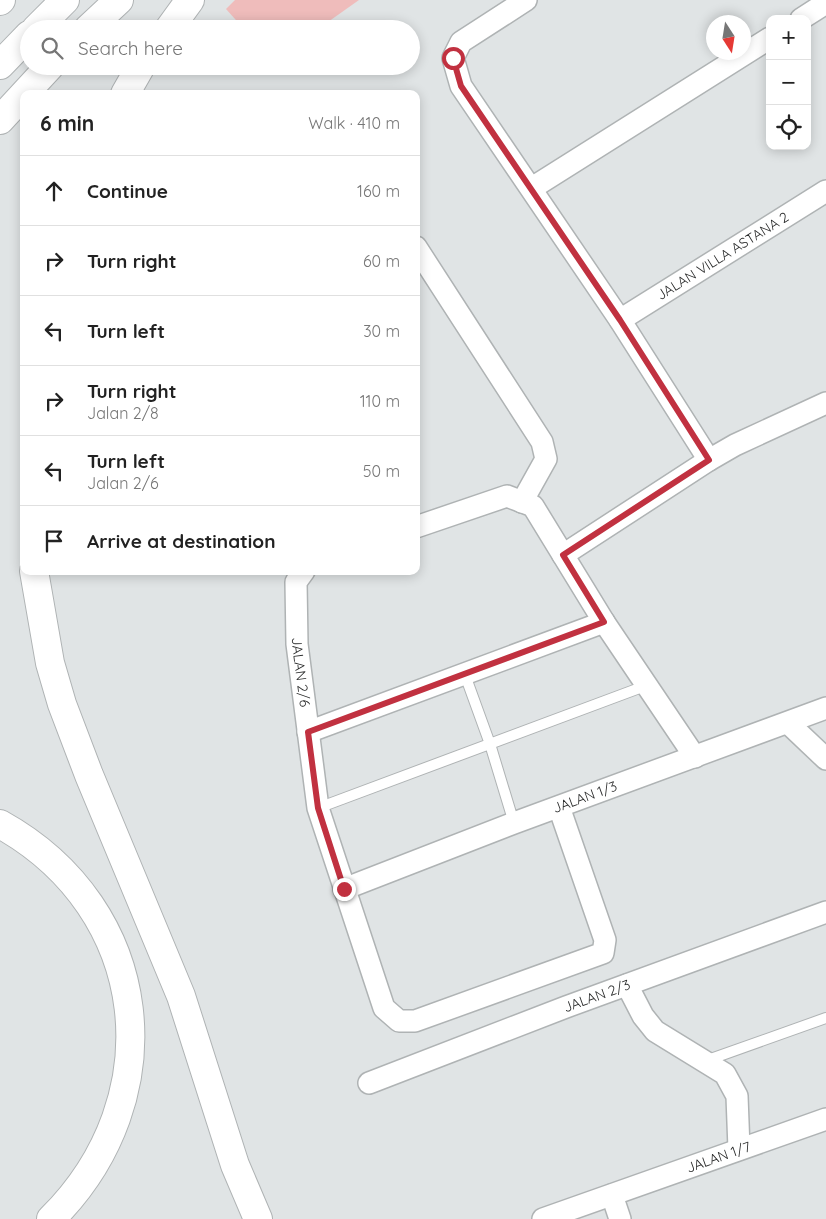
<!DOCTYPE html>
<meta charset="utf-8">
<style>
:root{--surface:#fff;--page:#f2f2f2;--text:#222;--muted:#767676;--line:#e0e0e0}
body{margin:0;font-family:Quicksand,sans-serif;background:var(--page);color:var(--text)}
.controls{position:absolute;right:15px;top:15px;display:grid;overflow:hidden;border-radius:10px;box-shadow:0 2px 12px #0003}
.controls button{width:45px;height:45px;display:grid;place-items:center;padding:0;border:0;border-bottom:1px solid var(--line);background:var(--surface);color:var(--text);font:25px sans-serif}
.compass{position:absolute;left:706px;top:15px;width:45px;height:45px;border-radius:50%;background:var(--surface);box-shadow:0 2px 12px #0003;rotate:168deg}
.stop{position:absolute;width:15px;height:15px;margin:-11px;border:4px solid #c13140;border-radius:50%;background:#fff}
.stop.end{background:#c13140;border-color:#fff;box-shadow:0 1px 5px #0008}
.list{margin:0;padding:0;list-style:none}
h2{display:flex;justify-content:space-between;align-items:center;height:65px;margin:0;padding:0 20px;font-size:21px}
h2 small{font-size:16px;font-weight:400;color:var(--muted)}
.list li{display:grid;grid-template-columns:32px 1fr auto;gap:15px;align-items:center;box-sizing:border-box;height:70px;padding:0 20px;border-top:1px solid var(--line)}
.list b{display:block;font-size:19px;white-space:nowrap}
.list p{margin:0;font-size:16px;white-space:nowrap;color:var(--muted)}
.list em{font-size:16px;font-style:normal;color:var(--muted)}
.icon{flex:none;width:28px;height:28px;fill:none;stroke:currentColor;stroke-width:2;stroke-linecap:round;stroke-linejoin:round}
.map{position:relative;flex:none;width:826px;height:1219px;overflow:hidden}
.search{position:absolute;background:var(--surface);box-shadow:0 2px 12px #0003;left:20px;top:20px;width:400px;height:55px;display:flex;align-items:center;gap:12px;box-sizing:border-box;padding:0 18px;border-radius:28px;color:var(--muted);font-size:19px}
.panel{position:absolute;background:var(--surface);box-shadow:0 2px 12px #0003;left:20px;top:90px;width:400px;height:485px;border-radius:10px}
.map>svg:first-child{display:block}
.green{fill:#efbcbb}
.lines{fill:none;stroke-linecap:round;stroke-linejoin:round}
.service-casing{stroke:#afb3b4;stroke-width:12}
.minor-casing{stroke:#afb3b4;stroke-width:24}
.motorway-casing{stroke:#afb3b4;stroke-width:30}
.service{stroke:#fff;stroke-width:10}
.minor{stroke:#fff;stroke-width:21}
.motorway{stroke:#fff;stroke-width:28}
.route{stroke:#c13140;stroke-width:6}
.labels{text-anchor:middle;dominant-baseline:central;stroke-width:4.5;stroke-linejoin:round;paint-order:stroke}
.street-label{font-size:14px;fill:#292a2a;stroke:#fff}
</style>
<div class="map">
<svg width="826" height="1219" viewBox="0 0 826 1219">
<rect width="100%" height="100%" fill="#e0e4e5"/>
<path class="green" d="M235,0h124l-41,29h-74l-18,-20z"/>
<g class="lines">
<g class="service-casing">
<path id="service" d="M465,675l25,69 24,79
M318,808l327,-122
M705,1061l121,-43"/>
</g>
<g class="minor-casing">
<g id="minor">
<path d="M526,0l-65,42 -8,16 8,28 159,234 89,140"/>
<path d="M801,19l25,-16"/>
<path d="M532,188l238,-150"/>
<path d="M416,247l126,195 4,17 -24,43"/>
<path id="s1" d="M620,320l206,-129"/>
<path d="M416,527l91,-31 26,10 71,116 91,135"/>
<path d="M563,555l146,-95 26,-15 91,-42"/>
<path id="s2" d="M304,571l-8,11 1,62 21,164 66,200 15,13h16l188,-68 2,-13 -46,-133"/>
<path d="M788,723l38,36"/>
<path d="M308,732l296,-110"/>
<path id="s3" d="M344,889l170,-66 312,-115"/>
<path d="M627,985l16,31 12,15 70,43 12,22 2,53"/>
<path id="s4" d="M369,1083l197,-76 260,-95"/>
<path d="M612,1195l8,24"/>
<path id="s5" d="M543,1219l283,-100"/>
</g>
</g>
<g class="motorway-casing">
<path id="motorway" d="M0,1l1,-1
M36,29l29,-29
M88,29l31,-29
M169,29l21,-29
M0,65l29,-30
M125,94l16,-28
M0,120l50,-54
M34,571l16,92 12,41 27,71 92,221 54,169 23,54
M0,824c153,85 173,274 51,395"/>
</g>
<use href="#service" class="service"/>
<use href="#minor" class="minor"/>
<use href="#motorway" class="motorway"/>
</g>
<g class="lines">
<path class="route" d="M344,889l-26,-81 -10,-76 296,-110 -41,-67 146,-95 -89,-140 -159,-234 -8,-28"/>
</g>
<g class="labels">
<g class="street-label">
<text stroke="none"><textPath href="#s1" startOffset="121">JALAN VILLA ASTANA 2</textPath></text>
<text stroke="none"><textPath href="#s2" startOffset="104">JALAN 2/6</textPath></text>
<text stroke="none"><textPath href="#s3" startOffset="258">JALAN 1/3</textPath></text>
<text stroke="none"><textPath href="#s4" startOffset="244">JALAN 2/3</textPath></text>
<text stroke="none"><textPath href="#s5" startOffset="186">JALAN 1/7</textPath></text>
</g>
</g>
</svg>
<div class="controls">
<button>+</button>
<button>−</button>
<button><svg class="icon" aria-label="locate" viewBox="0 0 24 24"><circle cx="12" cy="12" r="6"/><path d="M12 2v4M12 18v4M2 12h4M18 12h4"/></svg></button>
</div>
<svg class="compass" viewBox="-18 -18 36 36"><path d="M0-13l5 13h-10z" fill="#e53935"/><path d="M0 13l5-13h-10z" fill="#767676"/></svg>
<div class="stop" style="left:453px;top:58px"></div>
<div class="stop end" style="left:344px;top:889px"></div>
<div class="search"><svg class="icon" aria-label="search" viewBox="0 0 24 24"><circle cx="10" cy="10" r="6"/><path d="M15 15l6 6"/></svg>Search here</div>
<section class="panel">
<h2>6 min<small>Walk · 410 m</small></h2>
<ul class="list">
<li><svg class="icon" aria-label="ahead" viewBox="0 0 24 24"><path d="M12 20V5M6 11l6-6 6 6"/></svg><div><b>Continue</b></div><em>160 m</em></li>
<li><svg class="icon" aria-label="right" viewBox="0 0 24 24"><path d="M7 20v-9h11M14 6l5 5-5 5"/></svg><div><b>Turn right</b></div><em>60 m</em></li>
<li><svg class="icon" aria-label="left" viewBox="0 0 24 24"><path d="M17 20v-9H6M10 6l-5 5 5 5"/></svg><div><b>Turn left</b></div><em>30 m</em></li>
<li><svg class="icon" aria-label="right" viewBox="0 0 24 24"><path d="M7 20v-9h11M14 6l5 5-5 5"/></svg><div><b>Turn right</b><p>Jalan 2/8</p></div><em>110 m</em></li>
<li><svg class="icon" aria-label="left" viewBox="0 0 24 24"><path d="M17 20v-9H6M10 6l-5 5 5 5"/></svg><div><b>Turn left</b><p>Jalan 2/6</p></div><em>50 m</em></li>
<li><svg class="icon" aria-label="arrive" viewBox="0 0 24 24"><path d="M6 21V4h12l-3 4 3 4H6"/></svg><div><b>Arrive at destination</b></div></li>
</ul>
</section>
</div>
